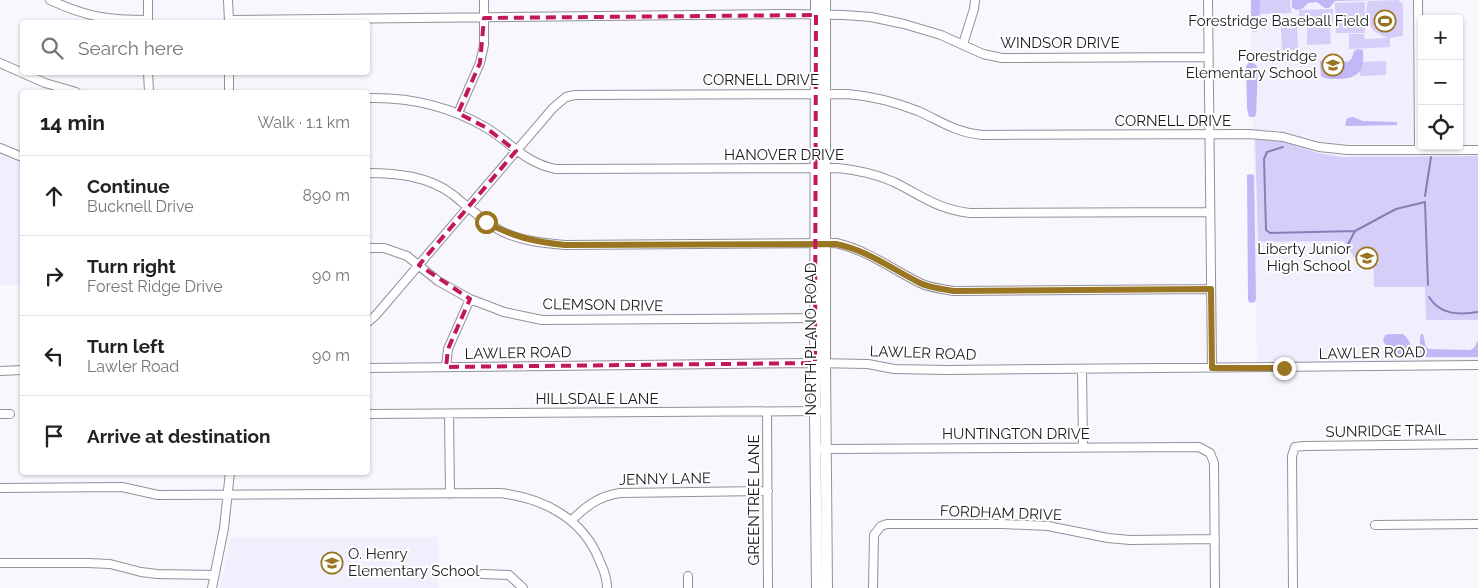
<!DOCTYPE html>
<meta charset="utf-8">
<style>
:root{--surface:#fff;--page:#f6f6f6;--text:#222;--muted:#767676;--line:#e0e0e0}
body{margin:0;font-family:Raleway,sans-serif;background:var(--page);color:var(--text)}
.controls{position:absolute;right:15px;top:15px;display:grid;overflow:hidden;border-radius:5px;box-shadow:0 1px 4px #0004}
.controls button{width:45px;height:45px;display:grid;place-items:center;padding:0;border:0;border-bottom:1px solid var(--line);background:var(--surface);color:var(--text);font:25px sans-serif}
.stop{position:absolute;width:15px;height:15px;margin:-11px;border:4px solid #9b7622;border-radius:50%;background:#fff}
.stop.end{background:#9b7622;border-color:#fff;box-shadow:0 1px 5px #0008}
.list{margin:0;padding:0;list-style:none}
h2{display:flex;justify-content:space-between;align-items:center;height:65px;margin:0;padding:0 20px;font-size:21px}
h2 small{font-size:16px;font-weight:400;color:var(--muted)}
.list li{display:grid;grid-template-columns:32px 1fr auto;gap:15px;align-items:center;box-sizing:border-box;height:80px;padding:0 20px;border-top:1px solid var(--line)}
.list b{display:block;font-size:19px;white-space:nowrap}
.list p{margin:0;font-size:16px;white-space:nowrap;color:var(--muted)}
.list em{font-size:16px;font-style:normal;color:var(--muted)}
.icon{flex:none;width:28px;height:28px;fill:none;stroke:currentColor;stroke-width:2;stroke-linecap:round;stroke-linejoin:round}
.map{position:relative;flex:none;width:1478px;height:588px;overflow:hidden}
.search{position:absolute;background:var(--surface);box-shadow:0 1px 4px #0004;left:20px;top:20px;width:350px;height:55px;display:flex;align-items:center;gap:12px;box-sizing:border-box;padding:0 18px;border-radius:5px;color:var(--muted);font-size:19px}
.panel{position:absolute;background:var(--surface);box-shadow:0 1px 4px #0004;left:20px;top:90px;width:350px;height:385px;border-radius:5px}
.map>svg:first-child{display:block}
.built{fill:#f1eefd}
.green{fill:#d6cef9}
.forest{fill:#c3b6f7}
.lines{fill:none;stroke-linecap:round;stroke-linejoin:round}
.stream{stroke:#8a7db7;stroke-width:2}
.minor-casing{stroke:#93919c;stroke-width:10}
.major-casing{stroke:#93919c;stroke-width:12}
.minor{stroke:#fff;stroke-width:8}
.major{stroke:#fff;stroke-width:10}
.route{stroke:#9b7622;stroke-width:6}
.marked{fill:none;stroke:#c2185b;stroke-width:4;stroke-dasharray:10 6;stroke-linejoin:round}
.labels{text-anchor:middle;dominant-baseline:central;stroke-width:4;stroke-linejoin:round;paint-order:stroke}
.poi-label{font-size:15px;fill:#1a191d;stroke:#fff;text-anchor:end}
.street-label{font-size:15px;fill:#1a191d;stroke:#fff}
</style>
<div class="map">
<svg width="1478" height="588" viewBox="0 0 1478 588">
<rect width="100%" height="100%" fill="#f8f7fe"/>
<path class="built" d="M1250,0h163l2,144h-83l-55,-13 -24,-1z
M1253,138h13l17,3 35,10 24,4h136v206l-221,4z
M0,155l22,9v121h-22z
M231,537h207v51h-218z"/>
<path class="green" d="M1259,0h31l1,13 -32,1z
M1398,0l5,4v32l-13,2v9l-41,2v-15h15l1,5 22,-1c-18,-7 -24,-17 -19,-37z
M1365,2v31h-29l-1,-30z
M1333,9v18l-20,1h17l1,16 -24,1v-17h-8v-18z
M1281,24h16l1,26h-16z
M1386,61v14l-26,1v-14z
M1255,139h9l16,2 38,12 24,4 136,-1v164h-52l-1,-33h-51l-1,-29h-18l-12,-17 -85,1z"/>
<path class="forest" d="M1251,0h9l-1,27 -2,4 -4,1 -2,-4z
M1292,0h84l-41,1 -6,7h-4l-8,-6 -9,1 -6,6 -6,1 -4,-3z
M1358,49l5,1c1,20 -2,27 -23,29 -8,0 -12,1 -19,-3l-1,-15 9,-3 19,4 4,-4 2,-7z
M1249,62l6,2 3,4 -2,47 -2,2h-5l-2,-9 -1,-42z
M1353,117l10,4 34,1v3l-51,1 -1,-2 2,-6z
M1250,174l4,1 2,124 -1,3 -5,1 -2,-3 -1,-125z
M1389,334h14c8,7 9,13 9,22l-21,1 -8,-17 2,-5z
M1421,334h2l3,13 3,2 41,1 4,-2 4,-8v17h-56l-2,-2v-17z"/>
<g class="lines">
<path class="stream" d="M1283,147l-16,5 -3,7 2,71 4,3 85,-2
M1425,196l6,-39
M1425,203l3,82
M1345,250l10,-19 41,-22 29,-7
M1429,297c11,18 30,18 49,15"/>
<g class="minor-casing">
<path id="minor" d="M50,0c37,17 57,20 98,20
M148,0v22
M228,0l1,22
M1208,0l4,368
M1418,0l1,150
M229,20l559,-6 56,1 27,2 33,7 37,11 42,19 19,4 206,-1
M963,44l11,-35 1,-9
M0,63l45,20 31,9
M148,72l1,20
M229,72v20
M368,98c41,-1 81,8 117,29 26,15 39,36 71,42l282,-1c19,2 38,6 56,14 28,14 43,27 76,31l240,-1
M458,113l22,-50 4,-18v-45
M0,148l22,9
M368,173c28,0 60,3 84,21 16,13 31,27 49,37 20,10 42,12 64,14l271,-2c31,7 56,26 84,40 10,5 23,6 34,8l257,-2
M368,248h16l23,8 31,25 32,18 34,13 38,8 278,-2
M368,322l8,-7 177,-207 13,-11 9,-2 272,-1c25,2 48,8 71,17 24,11 37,21 64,24l267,-1 34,3 36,10 29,3h130
M446,367l2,-18 22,-50
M368,368l447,-5 53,1 26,5 53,1 531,-5
M1082,369l1,78
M0,371l22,-1
M767,412l1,176
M0,414h10
M368,414l452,-3
M449,414l1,80
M822,449l377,-2 11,6 4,10 1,125
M0,488l122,-1 36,8 342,-2c44,5 84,26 100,69 4,8 7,17 7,26
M571,521c15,-15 28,-25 49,-28l148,-2
M1375,525l103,-1
M0,563h88l22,1 31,8 16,2 57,1
M483,574l26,1 14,13
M212,588l12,-60 6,-56
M688,588v-12
M873,588l1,-53 7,-9 6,-2h115l46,2 60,12 22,2 85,-1
M1293,588l-1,-132 3,-9 9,-1 174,-2"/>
</g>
<g class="major-casing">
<path id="major" d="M816,0l-1,411 2,177
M825,0v364l2,224"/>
</g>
<use href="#minor" class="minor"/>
<use href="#major" class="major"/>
</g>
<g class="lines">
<path class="route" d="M486,222c26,15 50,20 79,23l271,-1c31,6 56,25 84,39 10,5 23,6 34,8l257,-2 1,79h72"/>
</g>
<path class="marked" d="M816,15l-1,348 -369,4 2,-18 22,-50 -51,-34 97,-114 -31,-24 -27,-14 22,-50 4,-45z"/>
<defs>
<g id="stadium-ring" transform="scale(1.125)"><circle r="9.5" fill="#fff" stroke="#9b7622" stroke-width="1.5"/><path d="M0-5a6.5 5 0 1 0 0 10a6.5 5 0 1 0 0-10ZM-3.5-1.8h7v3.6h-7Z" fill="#9b7622"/></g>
<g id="school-ring" transform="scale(1.125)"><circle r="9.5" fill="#fff" stroke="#9b7622" stroke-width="1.5"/><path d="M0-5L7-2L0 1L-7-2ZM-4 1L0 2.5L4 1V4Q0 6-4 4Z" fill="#9b7622"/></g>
</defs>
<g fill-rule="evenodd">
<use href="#stadium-ring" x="1385" y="21"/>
<use href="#school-ring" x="1333" y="65"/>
<use href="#school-ring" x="1367" y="258"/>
<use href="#school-ring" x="332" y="563"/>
</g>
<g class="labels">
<g class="poi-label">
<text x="1369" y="21">Forestridge Baseball Field</text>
<text x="1317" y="56">Forestridge<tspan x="1317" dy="17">Elementary School</tspan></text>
<text x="1351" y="249">Liberty Junior<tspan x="1351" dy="17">High School</tspan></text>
<text x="348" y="554" text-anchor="start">O. Henry<tspan x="348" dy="17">Elementary School</tspan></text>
</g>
<g class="street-label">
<text x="1060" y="43">WINDSOR DRIVE</text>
<text x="761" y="80">CORNELL DRIVE</text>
<text x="1173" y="121">CORNELL DRIVE</text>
<text x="784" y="155">HANOVER DRIVE</text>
<text transform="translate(603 305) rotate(1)">CLEMSON DRIVE</text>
<text transform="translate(811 339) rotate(-90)">NORTH PLANO ROAD</text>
<text transform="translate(518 353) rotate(-1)">LAWLER ROAD</text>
<text transform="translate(923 353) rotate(2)">LAWLER ROAD</text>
<text transform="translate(1372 353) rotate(-1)">LAWLER ROAD</text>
<text x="597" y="399">HILLSDALE LANE</text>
<text transform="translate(1386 431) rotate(-1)">SUNRIDGE TRAIL</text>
<text x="1016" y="434">HUNTINGTON DRIVE</text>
<text transform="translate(665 479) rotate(-1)">JENNY LANE</text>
<text transform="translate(754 500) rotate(-90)">GREENTREE LANE</text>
<text transform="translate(1001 513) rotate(2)">FORDHAM DRIVE</text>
</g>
</g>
</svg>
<div class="controls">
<button>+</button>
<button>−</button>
<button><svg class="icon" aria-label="locate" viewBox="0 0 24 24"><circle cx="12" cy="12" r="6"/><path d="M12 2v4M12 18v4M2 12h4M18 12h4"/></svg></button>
</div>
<div class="stop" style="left:486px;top:222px"></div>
<div class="stop end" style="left:1284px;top:368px"></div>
<div class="search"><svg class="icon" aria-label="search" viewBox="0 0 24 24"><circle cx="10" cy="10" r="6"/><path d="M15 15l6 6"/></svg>Search here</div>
<section class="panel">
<h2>14 min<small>Walk · 1.1 km</small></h2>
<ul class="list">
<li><svg class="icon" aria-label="ahead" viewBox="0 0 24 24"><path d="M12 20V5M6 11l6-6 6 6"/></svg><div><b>Continue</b><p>Bucknell Drive</p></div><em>890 m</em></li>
<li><svg class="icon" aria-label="right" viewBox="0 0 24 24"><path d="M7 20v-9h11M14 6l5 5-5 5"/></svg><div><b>Turn right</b><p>Forest Ridge Drive</p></div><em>90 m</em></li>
<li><svg class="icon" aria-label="left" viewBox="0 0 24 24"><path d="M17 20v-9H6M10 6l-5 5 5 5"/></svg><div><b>Turn left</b><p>Lawler Road</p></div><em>90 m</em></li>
<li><svg class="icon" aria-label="arrive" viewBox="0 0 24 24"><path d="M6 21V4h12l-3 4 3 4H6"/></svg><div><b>Arrive at destination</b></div></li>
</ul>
</section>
</div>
